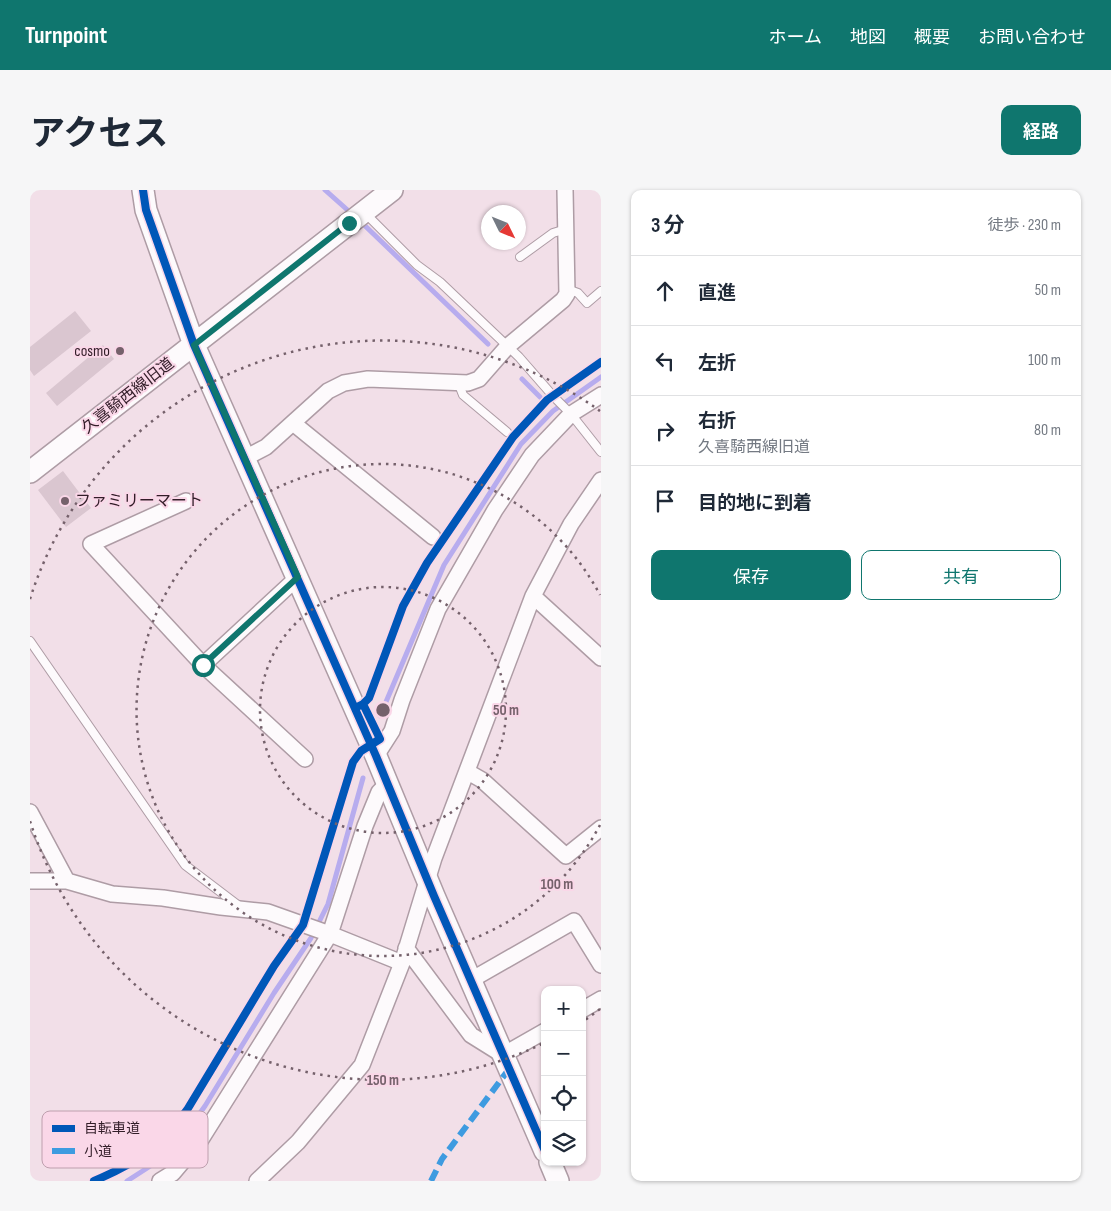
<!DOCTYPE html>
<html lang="ja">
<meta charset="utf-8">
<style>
:root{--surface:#fff;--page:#f6f6f7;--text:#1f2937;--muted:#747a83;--line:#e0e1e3;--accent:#0f766e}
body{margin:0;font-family:"Sofia Sans Condensed","Noto Sans JP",sans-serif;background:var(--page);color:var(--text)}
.controls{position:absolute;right:15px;bottom:15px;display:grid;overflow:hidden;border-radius:10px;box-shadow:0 1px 4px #0004}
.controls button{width:45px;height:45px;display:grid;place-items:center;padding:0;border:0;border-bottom:1px solid var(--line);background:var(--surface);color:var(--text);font:25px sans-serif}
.compass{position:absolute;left:451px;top:15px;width:45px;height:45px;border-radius:50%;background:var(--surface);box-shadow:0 1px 4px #0004;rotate:133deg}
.stop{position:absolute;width:15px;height:15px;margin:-11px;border:4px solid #0f766e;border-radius:50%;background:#fff}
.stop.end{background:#0f766e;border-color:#fff;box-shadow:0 1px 5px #0008}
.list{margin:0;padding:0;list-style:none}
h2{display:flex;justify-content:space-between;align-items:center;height:65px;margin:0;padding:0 20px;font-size:21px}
h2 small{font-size:16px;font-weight:400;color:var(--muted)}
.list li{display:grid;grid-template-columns:32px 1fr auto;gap:15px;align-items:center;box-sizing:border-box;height:70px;padding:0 20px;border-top:1px solid var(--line)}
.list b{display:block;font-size:19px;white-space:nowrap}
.list p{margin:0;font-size:16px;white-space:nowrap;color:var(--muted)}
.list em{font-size:16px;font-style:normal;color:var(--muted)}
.actions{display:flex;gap:10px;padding:15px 20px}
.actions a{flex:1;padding:11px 0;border:1px solid var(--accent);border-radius:10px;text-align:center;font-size:18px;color:var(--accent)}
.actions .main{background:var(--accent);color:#fff}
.icon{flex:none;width:28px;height:28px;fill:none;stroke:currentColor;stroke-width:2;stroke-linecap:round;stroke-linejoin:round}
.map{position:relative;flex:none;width:571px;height:991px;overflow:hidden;border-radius:10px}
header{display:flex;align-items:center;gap:30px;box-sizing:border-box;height:70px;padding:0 25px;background:var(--accent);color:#fff}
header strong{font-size:24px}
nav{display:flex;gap:28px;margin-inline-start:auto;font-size:18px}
.intro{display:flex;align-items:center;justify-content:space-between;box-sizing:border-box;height:120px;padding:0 30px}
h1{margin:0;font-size:35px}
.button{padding:12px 22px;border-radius:10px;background:var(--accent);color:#fff;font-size:18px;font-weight:700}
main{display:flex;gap:30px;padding:0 30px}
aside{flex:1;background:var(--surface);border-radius:10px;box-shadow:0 1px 4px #0004}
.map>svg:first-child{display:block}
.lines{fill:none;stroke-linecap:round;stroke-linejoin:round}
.stream{stroke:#b7acee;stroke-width:5}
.building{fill:#dac6d0}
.lane-casing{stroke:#ae9ca5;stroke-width:10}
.street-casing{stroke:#ae9ca5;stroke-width:18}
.secondary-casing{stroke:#ae9ca5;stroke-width:24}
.lane{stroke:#fdfafc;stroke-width:8}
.street{stroke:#fdfafc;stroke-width:15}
.secondary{stroke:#fdfafc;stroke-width:21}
.quiet{stroke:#3e9be0;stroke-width:6;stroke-dasharray:12 6;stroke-linecap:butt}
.cycleway-casing{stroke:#fad7e8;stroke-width:11}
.cycleway{stroke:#0057b8;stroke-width:8}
.route{stroke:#0f766e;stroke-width:6}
.ring{fill:none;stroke:#75616b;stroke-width:2.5;stroke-dasharray:2.5 5}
.poi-dot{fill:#75616b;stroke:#fad7e8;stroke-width:2}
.labels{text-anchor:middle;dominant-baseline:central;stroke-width:4;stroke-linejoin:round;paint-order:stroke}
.poi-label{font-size:16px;fill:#321d28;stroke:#fad7e8;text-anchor:end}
.street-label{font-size:16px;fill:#321d28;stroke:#fad7e8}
.key{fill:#fad7e8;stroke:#be9fae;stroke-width:1}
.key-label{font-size:14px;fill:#321d28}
.centre{fill:#75616b;stroke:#fad7e8;stroke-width:2.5}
.ring-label{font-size:15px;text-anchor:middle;font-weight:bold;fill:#75616b;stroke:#fad7e8;stroke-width:4;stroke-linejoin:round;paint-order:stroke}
</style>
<header>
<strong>Turnpoint</strong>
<nav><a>ホーム</a><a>地図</a><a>概要</a><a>お問い合わせ</a></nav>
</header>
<div class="intro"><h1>アクセス</h1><a class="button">経路</a></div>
<main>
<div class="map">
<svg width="571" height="991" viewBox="0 0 571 991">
<rect width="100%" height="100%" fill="#f2dfe8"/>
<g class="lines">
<path class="stream" d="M295,0l27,24
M330,31l128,123
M492,189l18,18
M350,526l64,-151 77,-121 32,-33 48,-34
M97,991l28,-18 19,-17 16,-19 15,-21 69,-113 37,-55 17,-34 35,-126"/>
</g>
<path class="building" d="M45,121l16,20 -57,45 -4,-6v-23z
M73,155l11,14 -57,47 -11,-13z
M33,281l28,37 -25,19 -28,-37z"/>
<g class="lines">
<g class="lane-casing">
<path id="lane" d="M334,22l53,53 23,17 79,75 34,39 18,18 30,38
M490,67l33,-24 13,-4
M537,99l11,4 9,10 14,-12
M428,192l5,13 44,37
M0,451l155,224 54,41"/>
</g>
<g class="street-casing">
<path id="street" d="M263,233l140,114
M213,269l23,-12 62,-56 16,-8 24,-4 100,4 11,-4 29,-33 55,-46 4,-6 -2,-104
M156,311l-95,43 112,121 102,94
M503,406l68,62
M173,475l95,-88
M346,566l16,-25 10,-31 36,-91 57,-99 37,-55 39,-41 30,-19
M438,582l14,8 84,76 35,-28
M0,622l37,69
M0,691h37l45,13 51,4 58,9 47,5 62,22 72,29
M376,758l65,87 32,20 42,-24
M441,790l103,-59 27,44
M552,820l19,-11
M130,991l13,-8 27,-32 130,-207 35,-108 14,-34 9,-9
M227,991l41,-39 64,-77 40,-102 32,-105 99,-262 38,-72 30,-44"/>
</g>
<g class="secondary-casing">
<path id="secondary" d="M113,0l3,20 48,135 182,411 58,140 111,255
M0,282l362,-282
M520,972l8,19"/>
</g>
<use href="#lane" class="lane"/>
<use href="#street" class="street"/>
<use href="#secondary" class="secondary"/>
<path class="quiet" d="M401,991l11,-22 67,-90"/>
<g class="cycleway-casing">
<path id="cycleway" d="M113,0l3,20 48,135 182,411 58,140 111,255
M327,517l6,-3 6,-6 34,-92 24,-43 86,-126 34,-37 54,-38
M64,991c44,-19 64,-32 93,-71l87,-144 29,-41 50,-163 8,-11 19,-12 -17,-35"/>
</g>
<use href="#cycleway" class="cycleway"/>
</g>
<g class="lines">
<path class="route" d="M173,475l95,-88 -104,-232 155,-122"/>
</g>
<g class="ring">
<circle cx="353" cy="520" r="123"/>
<path d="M570 635A246 246 0 1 1 570 405"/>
<path d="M570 819A370 370 0 0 1 555 830M512 854A370 370 0 0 1 0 631M0 409A370 370 0 0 1 570 221"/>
</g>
<g class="poi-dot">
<circle cx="90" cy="161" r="5"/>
<circle cx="35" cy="311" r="5"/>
</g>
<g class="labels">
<g class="poi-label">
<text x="80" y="161">cosmo</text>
<text x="45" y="311" text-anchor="start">ファミリーマート</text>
</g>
<g class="street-label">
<text transform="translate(98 206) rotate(-38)">久喜騎西線旧道</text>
</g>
</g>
<rect x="12" y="921" width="166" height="57" rx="8" class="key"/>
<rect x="22" y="935" width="23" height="7" fill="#0057b8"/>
<rect x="22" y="958" width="23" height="6" fill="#3e9be0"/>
<g class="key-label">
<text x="54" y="943">自転車道</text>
<text x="54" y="966">小道</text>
</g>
<circle cx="353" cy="520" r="8" class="centre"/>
<g class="ring-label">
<text x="476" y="525">50 m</text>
<text x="527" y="699">100 m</text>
<text x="353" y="895">150 m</text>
</g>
</svg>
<div class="controls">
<button>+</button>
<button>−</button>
<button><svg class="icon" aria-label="locate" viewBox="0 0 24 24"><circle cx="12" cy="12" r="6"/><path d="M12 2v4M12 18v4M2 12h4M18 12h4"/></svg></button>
<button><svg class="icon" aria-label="layers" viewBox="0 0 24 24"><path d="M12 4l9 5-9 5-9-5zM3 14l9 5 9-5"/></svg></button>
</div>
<svg class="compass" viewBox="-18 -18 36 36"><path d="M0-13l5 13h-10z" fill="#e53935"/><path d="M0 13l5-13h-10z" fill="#747a83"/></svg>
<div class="stop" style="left:173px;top:475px"></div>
<div class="stop end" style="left:319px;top:33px"></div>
</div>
<aside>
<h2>3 分<small>徒歩 · 230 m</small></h2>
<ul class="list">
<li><svg class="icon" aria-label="ahead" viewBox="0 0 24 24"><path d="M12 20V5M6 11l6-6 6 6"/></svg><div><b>直進</b></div><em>50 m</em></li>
<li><svg class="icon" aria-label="left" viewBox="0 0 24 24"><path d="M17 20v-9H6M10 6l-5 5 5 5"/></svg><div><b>左折</b></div><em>100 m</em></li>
<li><svg class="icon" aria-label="right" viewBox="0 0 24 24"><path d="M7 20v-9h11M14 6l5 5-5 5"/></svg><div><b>右折</b><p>久喜騎西線旧道</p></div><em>80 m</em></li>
<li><svg class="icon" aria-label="arrive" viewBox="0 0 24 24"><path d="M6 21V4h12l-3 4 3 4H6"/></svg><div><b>目的地に到着</b></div></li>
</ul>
<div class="actions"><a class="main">保存</a><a>共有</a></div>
</aside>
</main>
